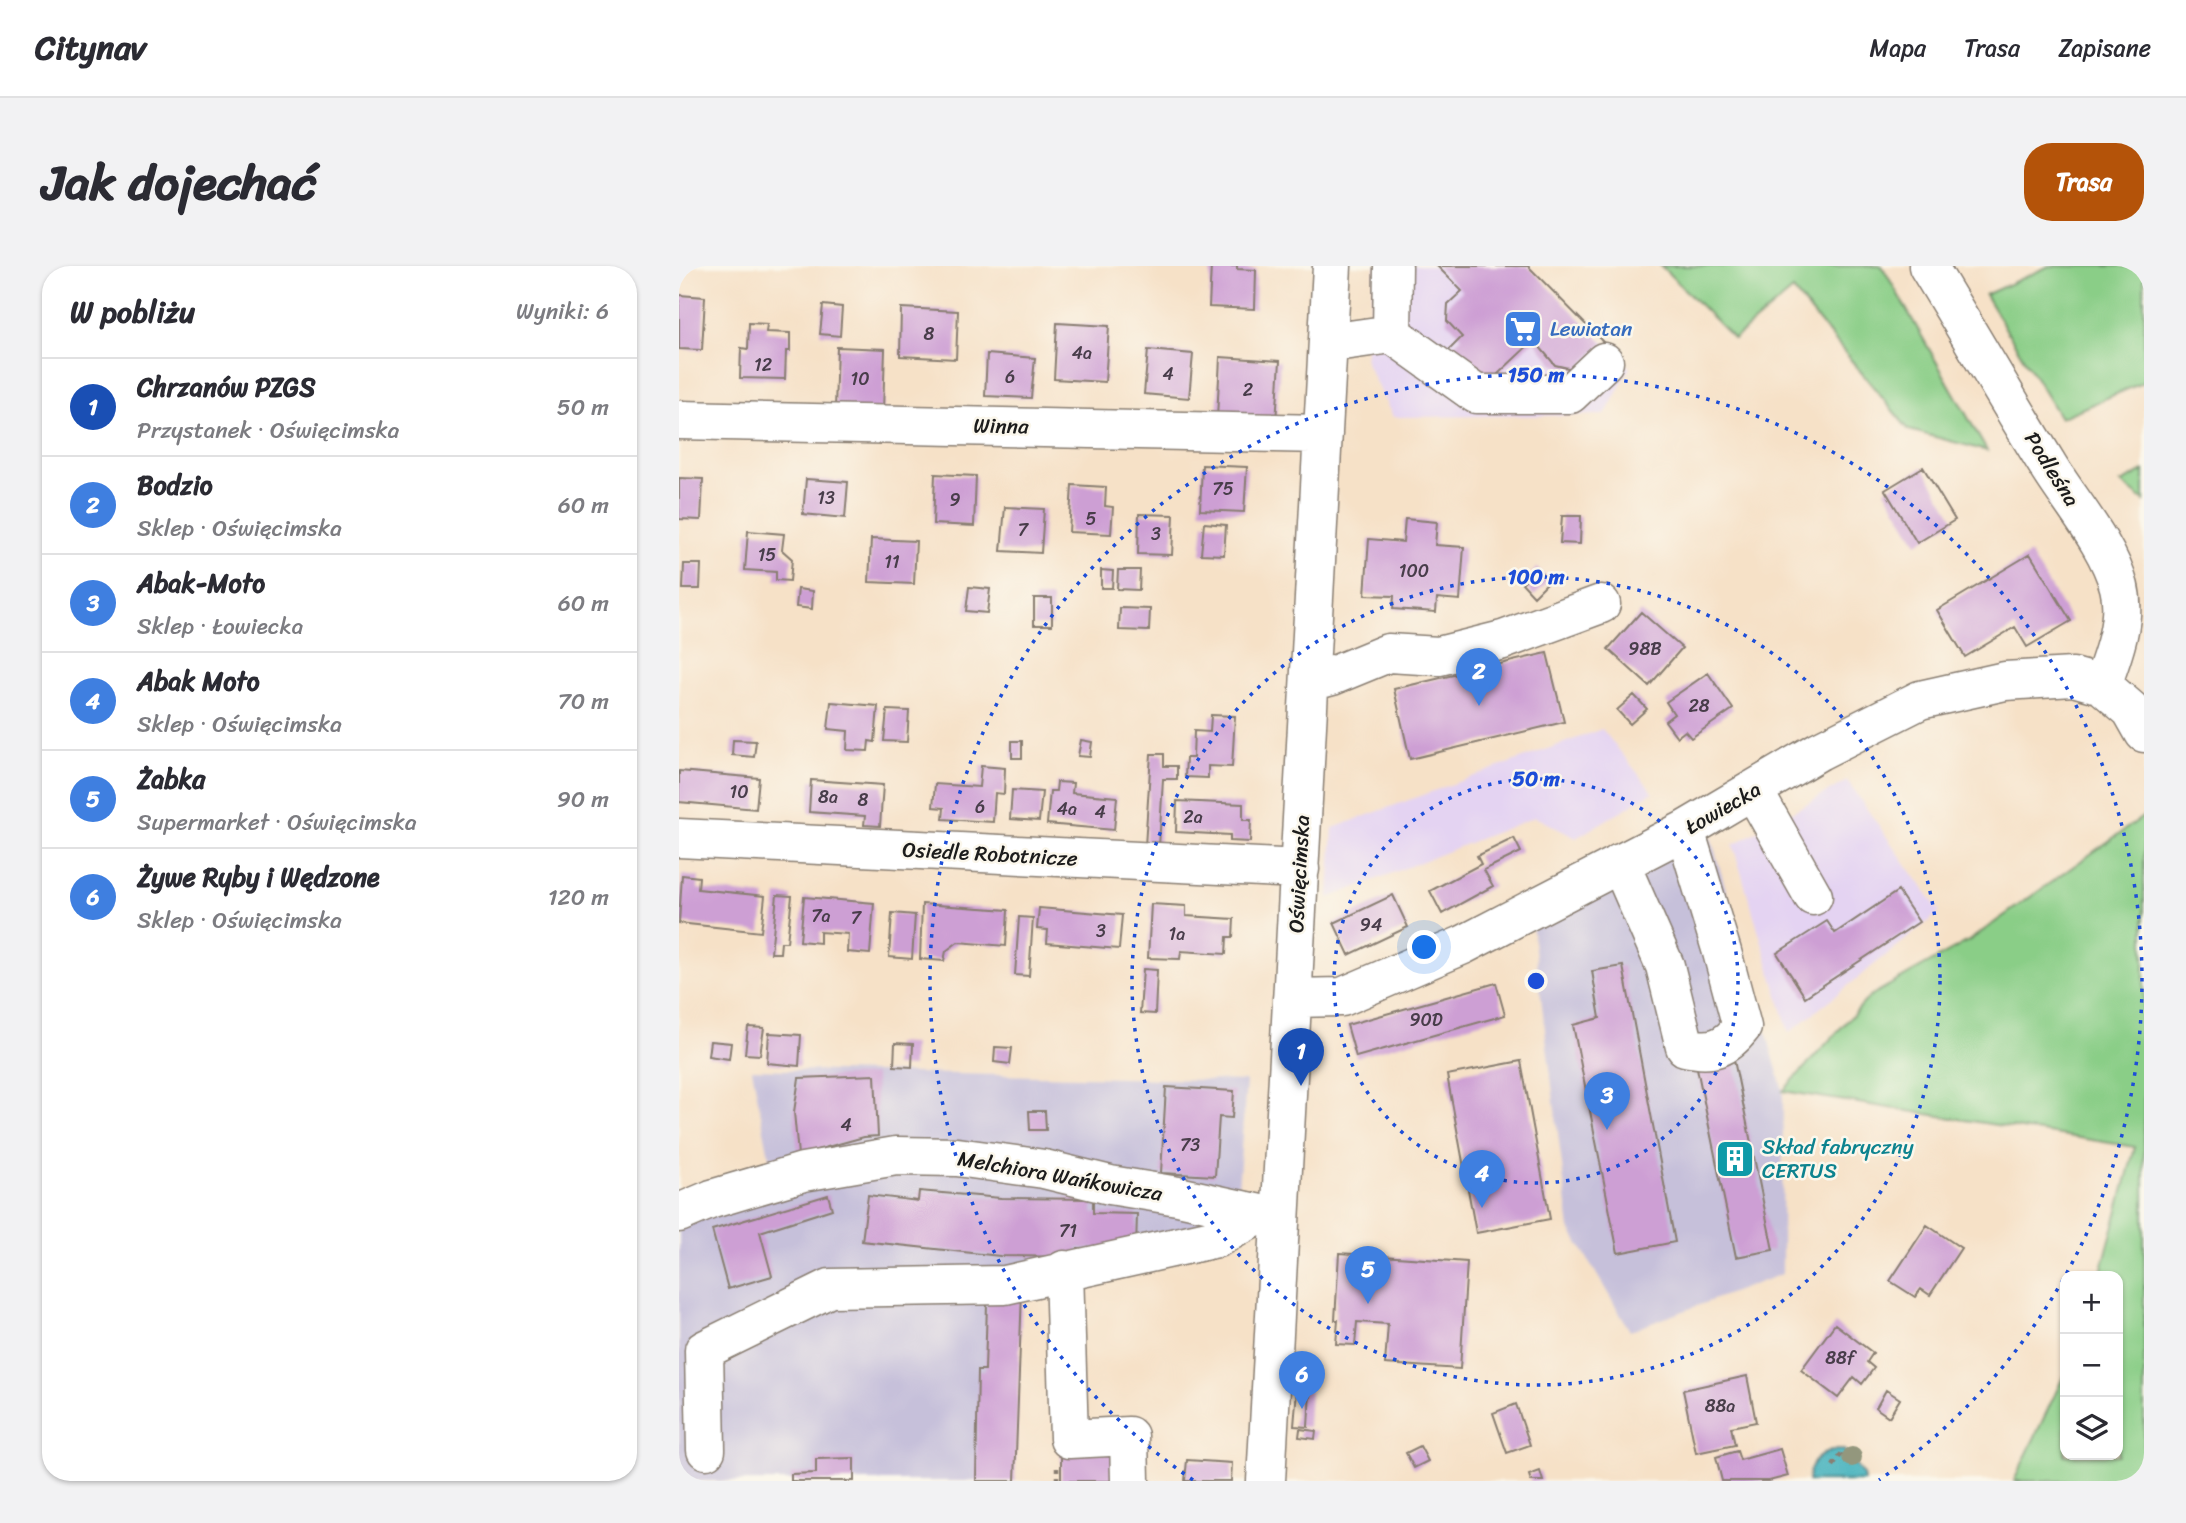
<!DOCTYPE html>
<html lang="pl">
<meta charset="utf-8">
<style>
:root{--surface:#fff;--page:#f2f2f3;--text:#2b2b33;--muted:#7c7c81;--line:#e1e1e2;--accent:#b45309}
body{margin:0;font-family:Sriracha,sans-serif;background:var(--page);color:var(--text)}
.controls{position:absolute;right:21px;bottom:21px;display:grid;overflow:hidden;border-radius:14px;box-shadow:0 2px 5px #0004}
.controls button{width:63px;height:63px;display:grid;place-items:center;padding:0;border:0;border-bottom:2px solid var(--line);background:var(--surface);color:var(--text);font:35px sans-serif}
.you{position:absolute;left:746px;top:682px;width:24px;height:24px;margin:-18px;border:5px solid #fff;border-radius:50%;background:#1a73e8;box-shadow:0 0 0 10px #1a73e833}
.badge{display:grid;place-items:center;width:46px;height:46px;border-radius:50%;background:var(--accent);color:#fff;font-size:23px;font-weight:700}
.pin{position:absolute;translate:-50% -58px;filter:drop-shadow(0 2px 4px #0008)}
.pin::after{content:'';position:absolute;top:37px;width:24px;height:21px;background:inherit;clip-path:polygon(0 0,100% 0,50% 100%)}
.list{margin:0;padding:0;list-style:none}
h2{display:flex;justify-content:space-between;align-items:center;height:91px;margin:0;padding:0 28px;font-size:30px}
h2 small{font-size:23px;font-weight:400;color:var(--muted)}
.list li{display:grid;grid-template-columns:46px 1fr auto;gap:21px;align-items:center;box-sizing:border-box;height:98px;padding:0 28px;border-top:2px solid var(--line)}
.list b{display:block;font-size:26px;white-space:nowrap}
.list p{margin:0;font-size:23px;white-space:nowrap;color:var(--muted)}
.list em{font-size:23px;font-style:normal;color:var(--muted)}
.icon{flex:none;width:38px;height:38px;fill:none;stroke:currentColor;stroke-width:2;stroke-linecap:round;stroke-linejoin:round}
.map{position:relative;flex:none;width:1465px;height:1215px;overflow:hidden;border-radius:28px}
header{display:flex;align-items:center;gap:42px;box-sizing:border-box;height:98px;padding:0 35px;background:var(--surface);border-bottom:2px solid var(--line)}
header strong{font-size:33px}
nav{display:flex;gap:38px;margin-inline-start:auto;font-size:24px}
.intro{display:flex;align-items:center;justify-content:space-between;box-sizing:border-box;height:168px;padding:0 42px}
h1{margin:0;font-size:49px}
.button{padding:18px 32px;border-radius:28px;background:var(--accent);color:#fff;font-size:24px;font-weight:700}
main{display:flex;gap:42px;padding:0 42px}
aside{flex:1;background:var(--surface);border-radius:28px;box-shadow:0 2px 5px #0004}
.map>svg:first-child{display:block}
.built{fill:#e4d3f2}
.industrial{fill:#c6c0da}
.green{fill:#8ace87;stroke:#537552;stroke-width:2}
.water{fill:#41b0bc;stroke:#2e666c;stroke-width:2}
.building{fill:#cd9fd4}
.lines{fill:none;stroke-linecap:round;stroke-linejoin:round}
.minor-casing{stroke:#897e72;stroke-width:41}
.path{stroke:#897e72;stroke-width:4.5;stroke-dasharray:5 5;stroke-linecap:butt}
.minor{stroke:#fff;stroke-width:38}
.tree{fill:#93977d}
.ring{fill:none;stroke:#1d4ed8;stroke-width:3.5;stroke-dasharray:3.5 7}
.labels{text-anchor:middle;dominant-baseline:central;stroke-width:5;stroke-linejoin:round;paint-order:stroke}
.number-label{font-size:18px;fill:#483d4a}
.shop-label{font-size:21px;fill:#366cbe;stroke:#fbf7ec;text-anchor:start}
.street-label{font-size:21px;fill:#1c1c1c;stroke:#fbf7ec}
.culture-label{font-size:21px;fill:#0d838f;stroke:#fbf7ec;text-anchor:start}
.centre{fill:#1d4ed8;stroke:#fbf7ec;stroke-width:3.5}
.ring-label{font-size:21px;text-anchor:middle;font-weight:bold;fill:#1d4ed8;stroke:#fbf7ec;stroke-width:5;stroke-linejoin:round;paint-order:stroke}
</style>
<header>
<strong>Citynav</strong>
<nav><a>Mapa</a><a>Trasa</a><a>Zapisane</a></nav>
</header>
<div class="intro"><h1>Jak dojechać</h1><a class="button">Trasa</a></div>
<main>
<aside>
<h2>W pobliżu<small>Wyniki: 6</small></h2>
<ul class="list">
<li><span class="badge" style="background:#1a4fb4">1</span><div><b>Chrzanów PZGS</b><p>Przystanek · Oświęcimska</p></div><em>50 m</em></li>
<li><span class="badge" style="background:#3f7fe0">2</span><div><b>Bodzio</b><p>Sklep · Oświęcimska</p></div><em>60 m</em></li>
<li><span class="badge" style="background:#3f7fe0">3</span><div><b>Abak-Moto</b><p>Sklep · Łowiecka</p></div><em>60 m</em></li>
<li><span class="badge" style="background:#3f7fe0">4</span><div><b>Abak Moto</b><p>Sklep · Oświęcimska</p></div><em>70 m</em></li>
<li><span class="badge" style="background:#3f7fe0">5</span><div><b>Żabka</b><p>Supermarket · Oświęcimska</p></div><em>90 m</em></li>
<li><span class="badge" style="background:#3f7fe0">6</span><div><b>Żywe Ryby i Wędzone</b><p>Sklep · Oświęcimska</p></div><em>120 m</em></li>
</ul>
</aside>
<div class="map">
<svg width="1465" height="1215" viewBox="0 0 1465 1215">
<rect width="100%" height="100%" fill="#fbf7ec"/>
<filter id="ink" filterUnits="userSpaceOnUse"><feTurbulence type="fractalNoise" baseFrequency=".0143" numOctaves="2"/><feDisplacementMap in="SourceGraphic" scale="14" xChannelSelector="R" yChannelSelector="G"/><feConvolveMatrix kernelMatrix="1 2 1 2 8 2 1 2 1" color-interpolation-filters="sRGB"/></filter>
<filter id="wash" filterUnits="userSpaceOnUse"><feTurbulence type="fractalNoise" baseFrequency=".00686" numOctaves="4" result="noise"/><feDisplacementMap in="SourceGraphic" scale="28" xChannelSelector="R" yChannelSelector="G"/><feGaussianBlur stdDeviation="1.57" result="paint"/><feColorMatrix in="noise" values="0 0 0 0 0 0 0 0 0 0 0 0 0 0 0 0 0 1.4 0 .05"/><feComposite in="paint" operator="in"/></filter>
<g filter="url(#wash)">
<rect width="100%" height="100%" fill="#f6e1c7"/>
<path class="built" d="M696,0h152l103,102 -25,47 -212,2 -28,-56z
M923,463l51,63 -77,46 -41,-21 -206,81 4,-70z
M1168,515l93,131 -151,121 -56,-188z"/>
<path class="industrial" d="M1032,571l72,254 -1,183 -152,57 -60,-102 -40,-320z
M73,803l494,12 -12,164 -218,33 -6,203h-331v-262l93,-48z"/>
<path class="green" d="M982,0h221l105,185 -78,-21 -116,-140 -59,49z
M1370,0h95v116l-84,36 -75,-123z
M1465,205v30l-23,-18z
M1465,550v665h-130l51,-108v82h53v-179h-18l35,-129 -352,-56 87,-95 100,-56z"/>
<path class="water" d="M1157,1184h8l19,25 1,6h-56c1,-18 10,-28 28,-31z"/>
<g id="blocks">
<path class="building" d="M532,0h26v3l19,1 -1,39 -46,-2z
M758,0h91l75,76 -26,28 -22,-5 -21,-25 -52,49 -37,-35 17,-17 -15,-16 1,-17 14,-13z
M0,29l26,2 -3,53 -23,-1z
M144,39l19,2 -2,29 -20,-2z
M222,42l57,3 -2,48 -56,-3z
M70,57l18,1 -1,8 24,1v18h-4l-1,28 -45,-1 1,-30 7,1z
M378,57l52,3 -4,56 -51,-3z
M158,81l48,2 -2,62 -48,-2z
M469,84l45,4 -4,44 -45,-4z
M308,88l48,4 -4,40 -46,-2z
M541,91l60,4 -4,61 -59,-3z
M523,199l45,2 -3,45 -44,-2z
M1244,201l32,53 -38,23 -32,-53z
M256,208l41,2 -2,50 -41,-2z
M0,212l24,1 -2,41 -22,-1z
M127,213l42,3 -3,36 -42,-4z
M393,219l34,2 -1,19 8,1 -2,27 -42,-2z
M326,241l39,2 -3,44 -40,-2z
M460,248l35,1 -2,40 -34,-1z
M883,250h19l-1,28 -20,-1z
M726,253l32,3 -2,23 29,2 -4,53 -23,-2 -1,14 -43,-3 1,-13 -29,-1 4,-56 34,3z
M525,257l22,2 -2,30 -23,-1z
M69,265l36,3 -2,16 10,9 -2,22 -14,-1v-8l-31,-2z
M192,273l45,2 -2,43 -45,-2z
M1351,288l41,67 -44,26 -12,-20 -50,30 -28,-47z
M5,298h17l-1,25h-17z
M858,302l12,13 -15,15 -12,-13z
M422,304l12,1 -1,17h-11z
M439,304h22l-1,20 -22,-1z
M290,321l21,2 -3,24 -21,-2z
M119,323l15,2 -1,18 -16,-2z
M355,332h18v27h-18z
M441,342l30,1 -1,22 -30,-1z
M962,346l41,36 -33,38 -41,-37z
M868,387l17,69 -154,37 -16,-70z
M1029,407l25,36 -42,29 -6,-7 -8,6 -12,-16 9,-7 -8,-12z
M955,429l13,14 -17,15 -13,-14z
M152,436l47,4 -3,36 -6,-1 -1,10 -21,-1 1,-19 -20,-2z
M208,444l22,1 -2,31 -23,-1z
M532,449l24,1 -3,51 -24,-1v12l-23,-1 1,-19h7l1,-27 16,1z
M54,474l23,1 -2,16 -22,-2z
M402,474l11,2 -2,15 -12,-1z
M333,475h10v17h-10z
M472,488h13v12h13v13h-14l-4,68 -14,-1z
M302,500l24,2 -1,26 -9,-1 -2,29 -50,-3 1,-11 -11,-1 2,-23 44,3z
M0,505l80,7 -3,31 -77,-7z
M132,514l72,5 -3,41 -16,-1 1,-9 -56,-4z
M378,516l16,1 -1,10 45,4 -3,33 -67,-6 3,-33h6z
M333,524l30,2 -3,29 -29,-2z
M498,535l66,3v16h8l-1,22 -20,-1v-6l-54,-3z
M835,572l7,14 -37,18 9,16 -51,28 -12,-23 51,-27 -4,-8z
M3,609l17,2 -1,12 67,7 -4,36 -82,-9z
M1219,625l21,31 -114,75 -28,-44 50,-32 8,12z
M98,629l15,1 -5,46h-6l-1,11h-9z
M714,629l15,32 -59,28 -15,-32z
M125,631l70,6 -4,51 -23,-2 1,-18 -28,-2v11l-20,-2z
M243,638l86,6 -2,36 -48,-4 -12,9 -2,10 -24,-2z
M472,638l35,2v10l48,3 -1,18h-6l-1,17 -45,-3 -1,8 -32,-1z
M360,642l83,7 -3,34 -72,-6 1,-13 -11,-1z
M213,647l23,2 -3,44 -23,-2z
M340,651l14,1 -4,58 -14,-1z
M944,700l52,276 -57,11 -45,-228 27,-7 -8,-47z
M464,703l14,1 -2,44 -15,-1z
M817,717l9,32 -149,42 -9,-32z
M69,761l16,1 -4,27 -15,-1z
M90,767l32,2 -2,31 -32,-3z
M31,775l21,2 -2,16 -21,-3z
M216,777l18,1 -1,23 -18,-1z
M316,781l17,1 -2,16 -16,-2z
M1055,794l39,190 -37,7 -39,-189z
M842,795l29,158 -74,14 -29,-158z
M196,809l3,61 -14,1 -66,18 -4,-43 5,-34z
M487,821l68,4 -2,27 -13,-1 -4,59 -54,-3z
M350,845h16l1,19h-16z
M240,925l82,7 92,1v14l44,1 -1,35 -58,-1v9l-78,-1 -138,-15 6,-46 50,6z
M149,929l4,14 -72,23 12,44 -44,13 -16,-59z
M1248,959l34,23 -31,47 -9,-6 -6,8 -25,-16z
M660,987l128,9 -7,107 -75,-5 3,-40 -31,-2 -2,23 -19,-1 2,-24h-3z
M343,1025l-7,190h-39l2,-111h7l2,-66z
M1156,1058l38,29 -6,9 7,6 -12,16 -8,-7 -16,21 -37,-28z
M1068,1110l9,46 -25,5 4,18 -39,8 -13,-63z
M618,1124l13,1 -2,36 -14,-1z
M1207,1124l14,9 -11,18 -13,-9z
M837,1138l14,41 -23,8 -14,-40z
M621,1163l16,2 -1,8 -16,-2z
M741,1180l8,15 -14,7 -8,-15z
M1101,1183l8,27 -19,5h-47l-6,-24 21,-6 3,9z
M382,1186h60l-1,29h-59z
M175,1192v23h-63v-7l25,-1v-14z
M508,1194l45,3 -1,18h-46z
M861,1205l3,10h-12l-2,-6z"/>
</g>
</g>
<g filter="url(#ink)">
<use href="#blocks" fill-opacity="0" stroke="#897e72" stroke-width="2"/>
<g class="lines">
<g class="minor-casing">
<path id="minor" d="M1249,0c41,67 80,135 121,201 23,37 59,78 70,120 8,32 -6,68 -17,98
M713,68l84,60h94l34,-32
M649,77l64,-9 1,-68
M0,154l644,14
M631,416l22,-6 56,-23 51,3 64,-16 98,-36
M1074,524l60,106
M0,572l621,31
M941,597l45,103 20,81c27,6 40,2 57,-20l-20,-75 -37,-122
M613,732l50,-1 121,-52 222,-115 134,-79 101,-51 85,-19 68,-4 29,8 29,25 13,23
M0,947l33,-14 91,-27 93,-16 61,1 87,12 66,16 68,11 92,20
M385,1004l5,169 60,-3 1,45
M27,1184l-2,-100 126,-62 175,-3 212,-47 42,-23
M587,1215l66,-1215"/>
</g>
<path class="path" d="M1154,1200l11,-16
M378,1215v-13"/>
<use href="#minor" class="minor"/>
</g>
<circle class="tree" cx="1173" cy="1191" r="10"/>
</g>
<g class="ring">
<circle cx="857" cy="715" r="202"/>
<circle cx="857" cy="715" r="404"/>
<path d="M514 1214A606 606 0 1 1 1200 1214"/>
</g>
<defs>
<g id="supermarket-square" transform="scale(2.0125)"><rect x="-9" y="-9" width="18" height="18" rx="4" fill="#3f7fe0" stroke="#fbf7ec"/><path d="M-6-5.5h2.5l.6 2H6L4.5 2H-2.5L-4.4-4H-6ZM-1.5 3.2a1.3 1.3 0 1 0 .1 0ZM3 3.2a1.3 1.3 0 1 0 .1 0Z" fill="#fff"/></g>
<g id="building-square" transform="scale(2.0125)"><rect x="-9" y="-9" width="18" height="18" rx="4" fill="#0f9aa8" stroke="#fbf7ec"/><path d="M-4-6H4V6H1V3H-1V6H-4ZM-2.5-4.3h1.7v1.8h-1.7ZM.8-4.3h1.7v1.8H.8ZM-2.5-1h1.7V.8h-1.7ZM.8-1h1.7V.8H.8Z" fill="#fff"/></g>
</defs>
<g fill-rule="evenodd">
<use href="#supermarket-square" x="844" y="63"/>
<use href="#building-square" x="1056" y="893"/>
</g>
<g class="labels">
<g class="number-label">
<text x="250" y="68">8</text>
<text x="403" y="87">4a</text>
<text x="84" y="99">12</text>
<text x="489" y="108">4</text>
<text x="331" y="111">6</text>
<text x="181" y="113">10</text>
<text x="569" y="124">2</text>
<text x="544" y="223">75</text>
<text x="147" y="232">13</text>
<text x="276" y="234">9</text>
<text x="412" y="253">5</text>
<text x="344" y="264">7</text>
<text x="477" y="268">3</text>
<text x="88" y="289">15</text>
<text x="213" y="296">11</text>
<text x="735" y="305">100</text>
<text x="966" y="383">98B</text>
<text x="1020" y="440">28</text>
<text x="60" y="526">10</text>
<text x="149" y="531">8a</text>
<text x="184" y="534">8</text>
<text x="301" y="541">6</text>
<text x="388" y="543">4a</text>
<text x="421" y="546">4</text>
<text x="514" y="551">2a</text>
<text x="142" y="650">7a</text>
<text x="177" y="652">7</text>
<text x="692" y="659">94</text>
<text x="422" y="665">3</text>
<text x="498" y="668">1a</text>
<text x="747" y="754">90D</text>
<text x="167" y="859">4</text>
<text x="511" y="879">73</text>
<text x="389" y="965">71</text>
<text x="1161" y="1092">88f</text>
<text x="1041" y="1140">88a</text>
</g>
<g class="shop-label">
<text x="871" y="63">Lewiatan</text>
</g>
<g class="street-label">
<text transform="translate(322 160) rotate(1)">Winna</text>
<text transform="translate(1373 203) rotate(58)">Podleśna</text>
<text transform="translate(1044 542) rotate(-30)">Łowiecka</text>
<text transform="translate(311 588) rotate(3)">Osiedle Robotnicze</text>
<text transform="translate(620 608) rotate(-87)">Oświęcimska</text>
<text transform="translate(381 910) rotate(10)">Melchiora Wańkowicza</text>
</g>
<g class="culture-label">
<text x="1083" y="881">Skład fabryczny<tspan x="1083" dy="24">CERTUS</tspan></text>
</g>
</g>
<circle cx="857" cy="715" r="10" class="centre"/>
<g class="ring-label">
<text x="857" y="116">150 m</text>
<text x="857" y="318">100 m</text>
<text x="857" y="520">50 m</text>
</g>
</svg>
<div class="controls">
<button>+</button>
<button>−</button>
<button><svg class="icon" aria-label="layers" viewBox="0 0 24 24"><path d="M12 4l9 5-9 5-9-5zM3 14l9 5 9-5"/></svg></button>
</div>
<div class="you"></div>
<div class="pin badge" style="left:622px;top:820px;background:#1a4fb4">1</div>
<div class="pin badge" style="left:800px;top:440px;background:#3f7fe0">2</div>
<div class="pin badge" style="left:928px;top:864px;background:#3f7fe0">3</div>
<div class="pin badge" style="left:803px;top:942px;background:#3f7fe0">4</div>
<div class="pin badge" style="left:689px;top:1038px;background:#3f7fe0">5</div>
<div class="pin badge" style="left:623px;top:1143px;background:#3f7fe0">6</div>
</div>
</main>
